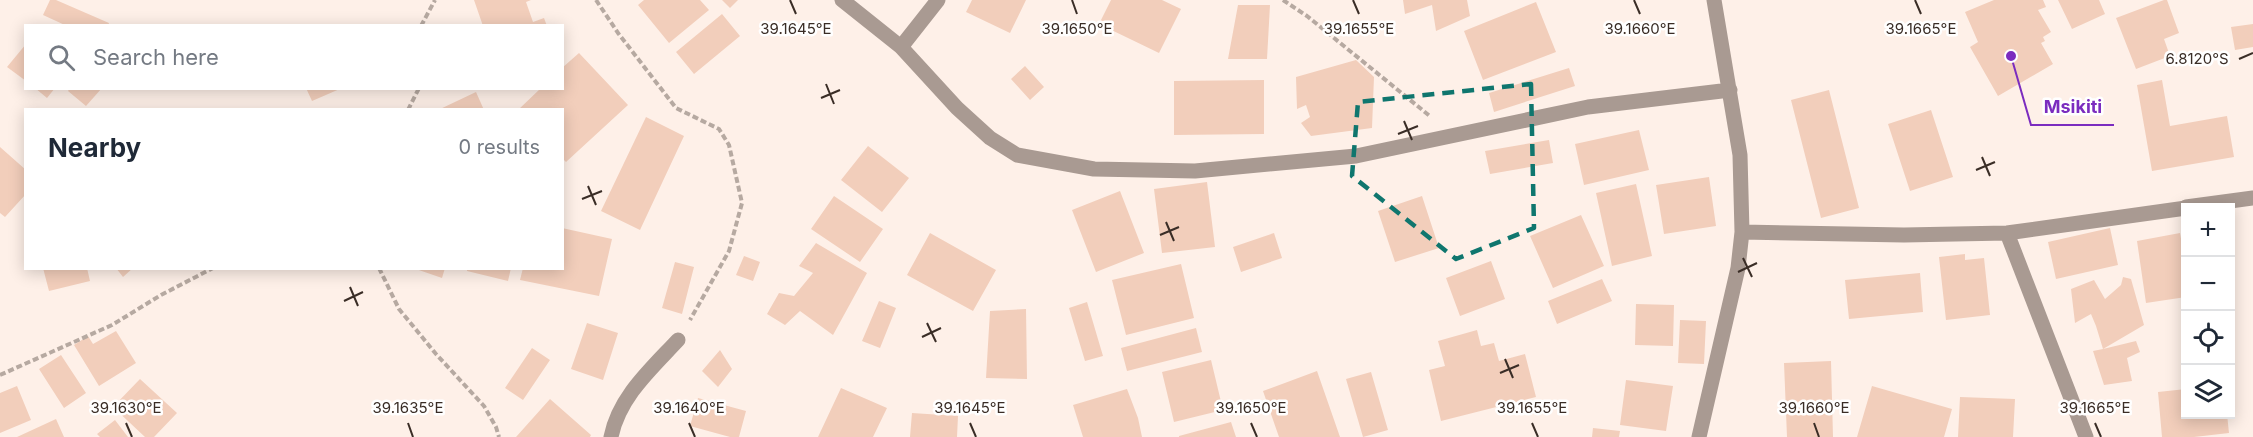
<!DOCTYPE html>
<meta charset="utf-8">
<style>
:root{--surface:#fff;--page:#f2f2f3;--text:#1f2937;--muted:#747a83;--line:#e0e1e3}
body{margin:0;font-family:Inter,sans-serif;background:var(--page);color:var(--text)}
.controls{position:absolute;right:18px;bottom:18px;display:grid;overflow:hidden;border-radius:0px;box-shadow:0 3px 15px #0003}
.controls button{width:54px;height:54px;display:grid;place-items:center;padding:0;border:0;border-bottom:2px solid var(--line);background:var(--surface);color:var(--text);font:30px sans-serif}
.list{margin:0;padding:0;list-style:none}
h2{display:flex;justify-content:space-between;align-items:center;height:78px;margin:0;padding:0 24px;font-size:26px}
h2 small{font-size:20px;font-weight:400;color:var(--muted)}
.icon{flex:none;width:33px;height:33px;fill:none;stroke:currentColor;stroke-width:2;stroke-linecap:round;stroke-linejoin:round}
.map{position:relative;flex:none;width:2253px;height:437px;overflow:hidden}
.search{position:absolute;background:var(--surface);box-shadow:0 3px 15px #0003;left:24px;top:24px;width:540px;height:66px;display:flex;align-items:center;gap:15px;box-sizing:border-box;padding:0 21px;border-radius:0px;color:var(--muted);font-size:22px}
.panel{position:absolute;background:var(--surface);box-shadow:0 3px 15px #0003;left:24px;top:108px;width:540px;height:162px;border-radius:0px}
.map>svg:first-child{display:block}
.building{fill:#f2cebb}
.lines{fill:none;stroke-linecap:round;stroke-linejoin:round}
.path{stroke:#b6a9a1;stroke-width:4;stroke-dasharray:6 3;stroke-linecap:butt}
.minor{stroke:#a99a92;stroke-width:15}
.marked{fill:none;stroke:#0f766e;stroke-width:4.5;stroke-dasharray:12 8;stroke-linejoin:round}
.ticks{fill:none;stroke:#3a2d26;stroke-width:2}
.ticks-label{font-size:15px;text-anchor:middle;fill:#3a2d26;stroke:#fff;stroke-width:5;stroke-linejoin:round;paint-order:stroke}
.leader{fill:none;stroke:#7b2cbf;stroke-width:2}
.callout-dot{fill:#7b2cbf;stroke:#fff;stroke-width:2}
.callout-label{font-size:18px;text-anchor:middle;font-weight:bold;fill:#7b2cbf;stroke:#fff;stroke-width:5;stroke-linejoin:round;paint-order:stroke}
</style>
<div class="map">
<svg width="2253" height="437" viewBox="0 0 2253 437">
<rect width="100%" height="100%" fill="#fef0e8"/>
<path class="building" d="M50,0h6l53,23 -1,3h-41l-24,-11z
M474,0h57l-5,2 7,20 11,-4 3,8h-64z
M644,0h56l9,10 -40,33 -31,-38z
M722,0h16l-8,8z
M972,0h54l-16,33 -44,-21z
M1111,0h51l19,9 -22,44 -60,-29z
M1403,0h64l3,16 -34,15 -4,-26 -27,9z
M1994,0h49l3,7 -8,3 13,22 -8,5 2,4 -4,2 12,21 -55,32 -28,-49 8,-5 -13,-30z
M2058,0h41l6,14 -33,15z
M2164,0h3l12,33 -15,6 6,17 -34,13 -20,-51z
M1536,2l20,50 -73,28 -19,-49z
M1238,5h32l-3,54h-39z
M722,14l18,22 -46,38 -18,-22z
M2253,24v23l-18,3 -4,-23z
M26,44v37l-19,-14z
M579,53l49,52 -62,57 -4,-4v-48h-44l23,-22h21v-20z
M1356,60l18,17 -2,51 -61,8 -10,-13 9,-6 -4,-12 -9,4 -1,-32z
M1025,66l19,21 -14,13 -19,-21z
M1569,68l6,18 -81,26 -5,-19z
M1264,80v54l-90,1v-54z
M2162,80l8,46 57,-10 7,41 -82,14 -15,-86z
M35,88h20l-8,10z
M70,88h32l-16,18 -18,-15z
M306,88h36l-30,13z
M1829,90l30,118 -38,10 -30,-118z
M476,92l8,18h-46z
M1931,110l22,67 -43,14 -22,-67z
M646,117l38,19 -44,94 -39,-19z
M1639,130l10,40 -65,15 -9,-41z
M1549,140l4,23 -63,11 -5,-23z
M868,146l41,32 -27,34 -41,-32z
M0,147l26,23v24l-21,23 -5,-4z
M1709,177l7,49 -52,8 -8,-49z
M1207,182l8,65 -53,6 -8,-64z
M1636,184l16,72 -40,10 -16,-73z
M1120,191l24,62 -48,19 -24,-62z
M834,196l49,33 -23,33 -49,-33z
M1422,196l17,52 -44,14 -17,-51z
M1581,215l23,51 -51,22 -23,-52z
M562,228l50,11 -13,57 -79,-16 3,-12h39z
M2110,228l8,37 -62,14 -8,-37z
M930,233l66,37 -23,41 -66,-36z
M1274,233l8,25 -41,14 -8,-25z
M2180,233l6,34v30l-40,6 -9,-62z
M816,243l51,30 -34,62 -33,-24 -15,14 -18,-11 12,-21 15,3 19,-23 -14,-7z
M1965,254v6l19,-2 6,57 -44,5 -7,-63z
M744,256l16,6 -7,19 -17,-6z
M1491,261l14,38 -45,17 -14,-38z
M675,262l19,5 -12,47 -20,-6z
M1181,264l13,54 -68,17 -14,-55z
M43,268h44l3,13 -41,10z
M116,268h17l-10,9z
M413,268h32l-3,10z
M467,268h44l-3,13 -41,-10z
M1920,273l3,39 -74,7 -4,-39z
M2123,277l8,2 13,46 -41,24 33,-8 4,11 -13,6 5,23 -28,4 -11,-34 10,-2 -7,-23 -5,-12 -16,9 -4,-34 23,-9 11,19 16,-14z
M1602,279l10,22 -55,23 -9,-23z
M879,301l17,7 -16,40 -18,-7z
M1087,302l16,54 -18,5 -16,-53z
M1636,304l38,1 -1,41 -38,-1z
M1026,309l1,70 -41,-1 4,-67z
M1680,320l26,1 -2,43 -26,-1z
M587,323l31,10 -15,47 -32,-11z
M1196,328l6,24 -75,19 -6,-23z
M1477,330l4,16 13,-3 5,18 26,-7 11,43 -95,24 -12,-51 16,-4 -7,-25z
M116,331l20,32 -37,23 -25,-41 14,-9 5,8z
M532,348l18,12 -27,40 -18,-12z
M720,350l12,19 -14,18 -16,-16z
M61,355l25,38 -22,15 -25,-39z
M1211,360l12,50 -49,12 -12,-50z
M1831,361l2,76h-46l-3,-74z
M1317,371l23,66h-61l-16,-46z
M1371,372l17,58 -25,7 -17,-58z
M140,379l37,34 -23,24h-9l-32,-30z
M1626,380l47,6 -7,45 -46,-6z
M17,386l14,34 -31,13v-40z
M1872,386l80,23 -8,28h-87z
M841,388l46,20 -14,29h-55z
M1127,389l11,29 4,19h-59l-10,-32z
M2186,389v25h41l2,19 -35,4h-32l-4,-45z
M1960,397l55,2 -2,38h-55z
M698,398l48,13 -7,26h-9l-40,-11z
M550,399l41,36 -1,2h-74z
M912,413l46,3 -1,21h-47z
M56,419l8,18h-47z
M115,420l13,17h-28l-3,-3z
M1231,422l5,15h-57v-1z
M1593,428l27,3 -1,6h-27z"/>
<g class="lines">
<path class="path" d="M596,0l22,33 58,75 43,21 10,16 13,58 -13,48 -39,69
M1283,0l24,16 124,101
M421,26l14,-26
M408,110l11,-22
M379,268l20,41 37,45 48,52 12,21 3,10
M0,375l112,-50 49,-30 52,-27"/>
<path class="minor" d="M842,0l59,47 56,61 33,30 27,17 77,14 101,2 161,-15 232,-49 142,-17
M901,47l37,-47
M2186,207l67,-9
M1742,232l162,3 103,-2 179,-25
M2007,233l79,204
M611,437c8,-40 40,-68 67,-97
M1699,437l39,-169 4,-36 -2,-77 -26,-155"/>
</g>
<path class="marked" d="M1531,84l3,144 -78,31 -104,-83 6,-74z"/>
<path class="ticks" d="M790,0l6,14M1072,0l5,14M1353,0l6,14M1634,0l6,14M1915,0l6,14M2239,59l14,-6M826,84l8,20M821,98l19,-8M1404,121l8,19M1398,134l20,-8M1982,157l8,19M1976,170l19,-8M588,186l8,19M582,199l20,-8M1166,222l8,19M1160,235l19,-8M1743,258l9,19M1738,272l19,-9M350,287l8,19M344,301l19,-9M927,323l9,19M922,337l19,-9M1505,359l8,19M1500,373l19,-8M126,423l6,14M408,423l5,14M689,423l6,14M970,423l6,14M1251,423l6,14M1532,423l6,14M1814,423l5,14M2095,423l6,14"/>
<g class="ticks-label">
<text x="796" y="34">39.1645°E</text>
<text x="1077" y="34">39.1650°E</text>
<text x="1359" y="34">39.1655°E</text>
<text x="1640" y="34">39.1660°E</text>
<text x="1921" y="34">39.1665°E</text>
<text x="2197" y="64">6.8120°S</text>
<text x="126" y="413">39.1630°E</text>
<text x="408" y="413">39.1635°E</text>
<text x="689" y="413">39.1640°E</text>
<text x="970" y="413">39.1645°E</text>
<text x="1251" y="413">39.1650°E</text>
<text x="1532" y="413">39.1655°E</text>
<text x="1814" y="413">39.1660°E</text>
<text x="2095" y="413">39.1665°E</text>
</g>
<path class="leader" d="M2011 56L2031 125H2114"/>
<circle class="callout-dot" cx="2011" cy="56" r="6"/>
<g class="callout-label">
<text x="2073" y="113">Msikiti</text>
</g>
</svg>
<div class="controls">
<button>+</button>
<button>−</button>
<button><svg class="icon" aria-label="locate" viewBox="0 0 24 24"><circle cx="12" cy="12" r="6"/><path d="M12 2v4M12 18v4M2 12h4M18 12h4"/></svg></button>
<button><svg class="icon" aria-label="layers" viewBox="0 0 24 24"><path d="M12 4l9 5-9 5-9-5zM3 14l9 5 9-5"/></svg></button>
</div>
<div class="search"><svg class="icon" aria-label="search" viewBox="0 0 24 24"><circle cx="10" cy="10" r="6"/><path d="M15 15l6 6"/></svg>Search here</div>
<section class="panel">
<h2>Nearby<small>0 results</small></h2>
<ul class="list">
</ul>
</section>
</div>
